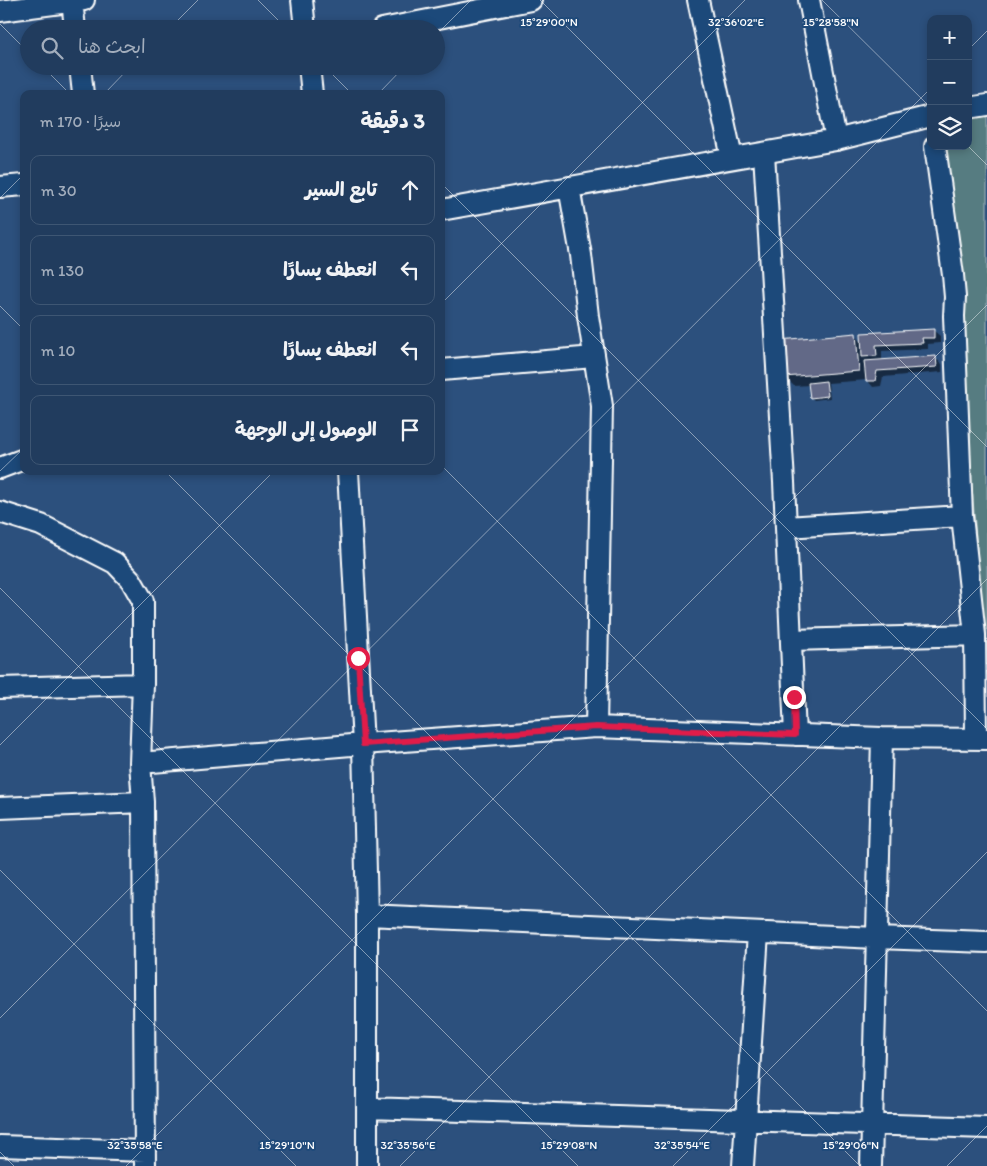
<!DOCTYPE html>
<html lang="ar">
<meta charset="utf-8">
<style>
:root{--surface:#213c5e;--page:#2d4767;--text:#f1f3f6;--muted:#a2adbc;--line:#3e5673}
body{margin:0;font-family:Itim,"Playpen Sans Arabic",sans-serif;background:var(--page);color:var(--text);direction:rtl}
.controls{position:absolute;right:15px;top:15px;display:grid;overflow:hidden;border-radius:10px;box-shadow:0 2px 8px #0003}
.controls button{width:45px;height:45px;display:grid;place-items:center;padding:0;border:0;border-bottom:1px solid var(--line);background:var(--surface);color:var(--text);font:25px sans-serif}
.stop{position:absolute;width:15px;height:15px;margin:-11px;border:4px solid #e11d48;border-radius:50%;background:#fff}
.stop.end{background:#e11d48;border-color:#fff;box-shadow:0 1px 5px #0008}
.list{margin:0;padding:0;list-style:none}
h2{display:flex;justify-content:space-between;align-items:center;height:65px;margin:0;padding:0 20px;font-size:21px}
h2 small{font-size:16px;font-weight:400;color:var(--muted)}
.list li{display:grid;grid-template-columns:32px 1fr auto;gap:15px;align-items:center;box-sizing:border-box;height:70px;margin:0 10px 10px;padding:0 10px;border:1px solid var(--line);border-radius:10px}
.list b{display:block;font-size:19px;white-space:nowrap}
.list em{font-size:16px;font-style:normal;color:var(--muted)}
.icon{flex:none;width:28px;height:28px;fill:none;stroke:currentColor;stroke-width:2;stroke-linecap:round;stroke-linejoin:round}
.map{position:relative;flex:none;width:987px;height:1166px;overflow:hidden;direction:ltr}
.search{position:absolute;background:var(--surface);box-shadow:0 2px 8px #0003;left:20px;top:20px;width:425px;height:55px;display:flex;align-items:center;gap:12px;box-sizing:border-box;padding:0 18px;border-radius:28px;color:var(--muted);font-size:19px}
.panel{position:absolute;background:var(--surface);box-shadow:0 2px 8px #0003;left:20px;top:90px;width:425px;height:385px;border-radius:10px;direction:rtl}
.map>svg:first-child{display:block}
.green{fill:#567b81;stroke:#aabdc0}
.shadow{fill:#0007}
.building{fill:#626987;stroke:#fff}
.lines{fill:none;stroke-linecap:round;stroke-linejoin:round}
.minor-casing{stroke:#fff;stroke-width:24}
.minor{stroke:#1f4a7a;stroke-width:20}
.route{stroke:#e11d48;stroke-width:6}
.ticks{fill:none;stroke:#fff;stroke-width:1;stroke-opacity:0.45}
.ticks-label{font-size:12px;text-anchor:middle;fill:#fff;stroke:#1f4a7a;stroke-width:4;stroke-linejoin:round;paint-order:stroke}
</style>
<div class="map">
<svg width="987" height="1166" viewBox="0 0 987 1166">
<rect width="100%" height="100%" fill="#2c507d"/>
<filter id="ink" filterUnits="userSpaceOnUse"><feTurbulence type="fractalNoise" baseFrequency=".02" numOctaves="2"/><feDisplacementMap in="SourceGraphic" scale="10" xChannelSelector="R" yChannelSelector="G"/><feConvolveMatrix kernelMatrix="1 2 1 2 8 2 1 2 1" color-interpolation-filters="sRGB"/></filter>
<g filter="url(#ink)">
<path class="green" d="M987,113v562l-42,-529h23v-29z"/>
<path class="shadow" d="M933,330l7,6v7l-12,1v5l-46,2v10l53,-3 7,6v8l-59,5 -2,9 -8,1 -6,-7 -39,3 2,15 -16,2 -3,-3 -1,-12 -16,1 -9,-9 70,-42 7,7z"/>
<path class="building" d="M934,329v9h-12l1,5 -47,2 1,11 -15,1 -1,-24z
M856,333l3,38 -75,6 -4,-37z
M936,356l1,11 -60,4 -2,10h-9l-2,-20z
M826,381l2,15 -18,2 -2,-15z"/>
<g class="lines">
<g class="minor-casing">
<path id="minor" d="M72,0l3,29
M302,0l3,29
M698,0l34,158
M809,0l27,140
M0,11l84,-11
M382,29l149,-29
M80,66l3,28
M309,66l3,28
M968,108l19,-3
M935,146l18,129 2,22 -1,19 8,200 13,119 1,103
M764,153l20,329 11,253
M0,187l24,-2
M569,187l12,68 7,61 14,90 -6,321
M441,210l395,-70 95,-24
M441,370l153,-13
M0,468l24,-9
M348,471l15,273 4,171v251
M0,512l41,13 74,38 16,17 12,21v83l-3,79 3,39 2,364
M786,527l176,-11
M791,640l184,-5
M0,688l143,-4
M140,763l223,-19 233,-17 286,11 105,1
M0,808l143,-6
M367,915l510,23 110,4
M367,1108l620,20
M0,1146l145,5
M743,1166l15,-233
M871,1166l11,-428"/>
</g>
<use href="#minor" class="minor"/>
</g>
</g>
<g class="lines" filter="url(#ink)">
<path class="route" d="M358,658l5,86 233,-17 199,8 -1,-38"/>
</g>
<path class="ticks" d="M258,0l29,29M540,0l447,447M822,0l109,108M0,24l29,29M169,29l29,-29M436,35l35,-35M968,50l19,-19M42,66l28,28M324,66l28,28M104,94l27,-28M378,94l27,-28M968,146l19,19M441,183l546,546M0,198l24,-24M441,304l304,-304M0,306l24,24M441,465l546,546M0,471l24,-23M165,471l695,695M0,588l578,578M0,745l274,-274M0,870l296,296M0,1018l931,-930M0,1152l14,14M126,1166l861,-861M400,1166l587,-587M673,1166l314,-314M947,1166l40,-40"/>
<g class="ticks-label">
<text x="549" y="26">15°29'00"N</text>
<text x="736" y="26">32°36'02"E</text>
<text x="831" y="26">15°28'58"N</text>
<text x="135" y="1149">32°35'58"E</text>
<text x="408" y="1149">32°35'56"E</text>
<text x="682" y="1149">32°35'54"E</text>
<text x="287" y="1149">15°29'10"N</text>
<text x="569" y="1149">15°29'08"N</text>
<text x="851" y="1149">15°29'06"N</text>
</g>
</svg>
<div class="controls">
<button>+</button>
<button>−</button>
<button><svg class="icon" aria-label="layers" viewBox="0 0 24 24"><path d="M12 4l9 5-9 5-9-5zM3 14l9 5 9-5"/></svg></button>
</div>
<div class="stop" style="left:358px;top:658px"></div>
<div class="stop end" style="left:794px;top:697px"></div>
<div class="search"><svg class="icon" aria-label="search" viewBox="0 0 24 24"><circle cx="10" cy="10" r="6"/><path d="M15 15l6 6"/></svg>ابحث هنا</div>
<section class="panel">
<h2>3 دقيقة<small>سيرًا · 170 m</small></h2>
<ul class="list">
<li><svg class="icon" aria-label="ahead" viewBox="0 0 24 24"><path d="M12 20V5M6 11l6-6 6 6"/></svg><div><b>تابع السير</b></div><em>30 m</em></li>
<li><svg class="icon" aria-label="left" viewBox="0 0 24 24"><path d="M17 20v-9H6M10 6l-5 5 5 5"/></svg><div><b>انعطف يسارًا</b></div><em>130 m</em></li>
<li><svg class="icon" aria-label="left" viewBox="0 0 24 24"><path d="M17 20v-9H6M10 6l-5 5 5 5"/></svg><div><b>انعطف يسارًا</b></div><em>10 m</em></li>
<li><svg class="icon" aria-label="arrive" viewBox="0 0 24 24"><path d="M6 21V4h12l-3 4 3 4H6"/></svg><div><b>الوصول إلى الوجهة</b></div></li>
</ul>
</section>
</div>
